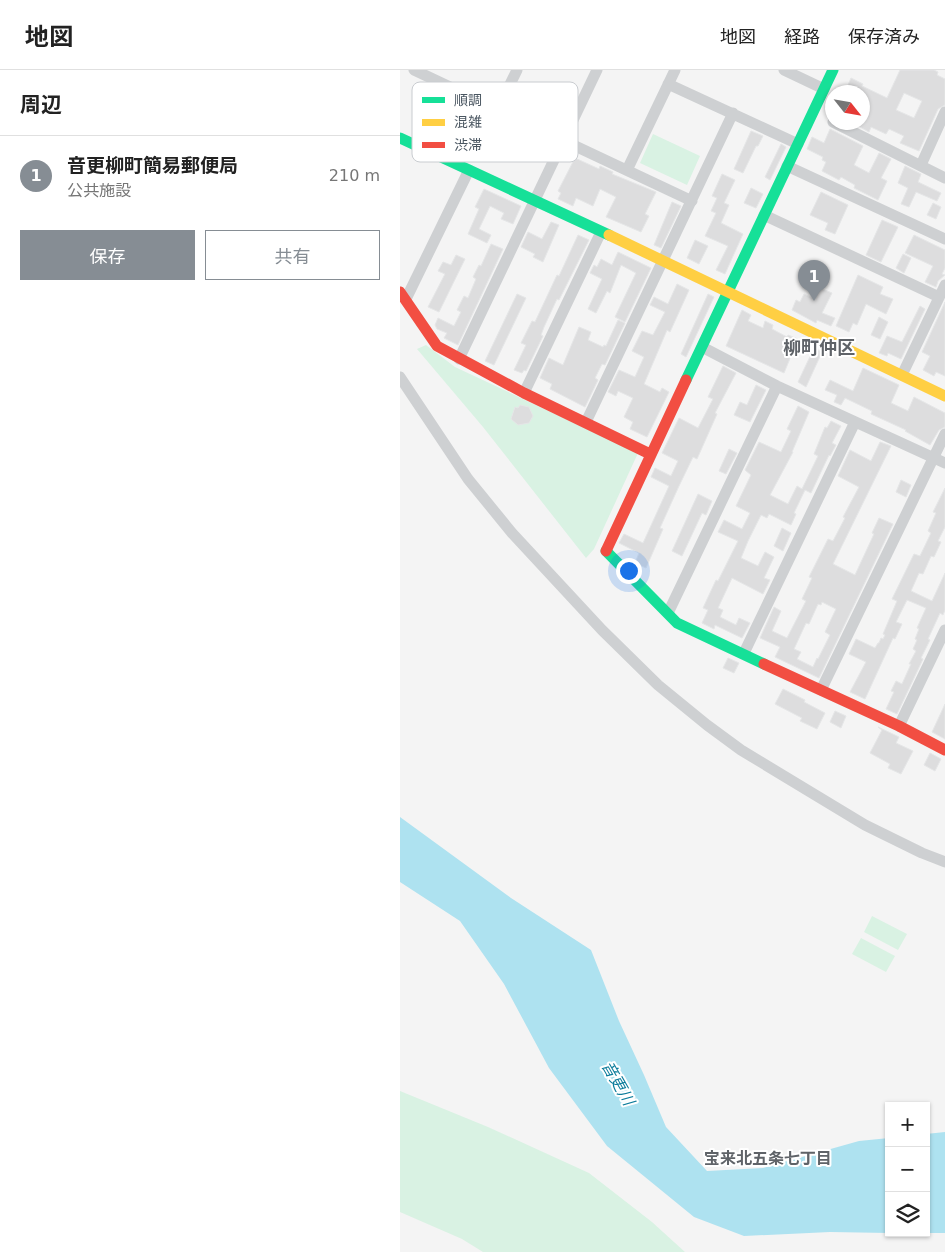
<!DOCTYPE html>
<html lang="ja">
<meta charset="utf-8">
<style>
:root{--surface:#fff;--page:#f2f2f2;--text:#222;--muted:#767676;--line:#e0e0e0;--accent:#868d94}
body{margin:0;font-family:"DejaVu Sans","Noto Sans JP",sans-serif;background:var(--page);color:var(--text)}
.controls{position:absolute;right:15px;bottom:15px;display:grid;overflow:hidden;border-radius:0px;box-shadow:0 1px 4px #0004}
.controls button{width:45px;height:45px;display:grid;place-items:center;padding:0;border:0;border-bottom:1px solid var(--line);background:var(--surface);color:var(--text);font:25px sans-serif}
.compass{position:absolute;left:425px;top:15px;width:45px;height:45px;border-radius:50%;background:var(--surface);box-shadow:0 1px 4px #0004;rotate:121deg}
.you{position:absolute;left:228px;top:500px;width:18px;height:18px;margin:-12px;border:4px solid #fff;border-radius:50%;background:#1a73e8;box-shadow:0 0 0 8px #1a73e833}
.badge{display:grid;place-items:center;width:32px;height:32px;border-radius:50%;background:var(--accent);color:#fff;font-size:16px;font-weight:700}
.pin{position:absolute;translate:-50% -41px;filter:drop-shadow(0 1px 2px #0008)}
.pin::after{content:'';position:absolute;top:26px;width:18px;height:15px;background:inherit;clip-path:polygon(0 0,100% 0,50% 100%)}
.list{margin:0;padding:0;list-style:none}
h2{display:flex;justify-content:space-between;align-items:center;height:65px;margin:0;padding:0 20px;font-size:21px}
h2 small{font-size:16px;font-weight:400;color:var(--muted)}
.list li{display:grid;grid-template-columns:32px 1fr auto;gap:15px;align-items:center;box-sizing:border-box;height:80px;padding:0 20px;border-top:1px solid var(--line)}
.list b{display:block;font-size:19px;white-space:nowrap}
.list p{margin:0;font-size:16px;white-space:nowrap;color:var(--muted)}
.list em{font-size:16px;font-style:normal;color:var(--muted)}
.actions{display:flex;gap:10px;padding:15px 20px}
.actions a{flex:1;padding:11px 0;border:1px solid var(--accent);border-radius:0px;text-align:center;font-size:18px;color:var(--accent)}
.actions .main{background:var(--accent);color:#fff}
.icon{flex:none;width:28px;height:28px;fill:none;stroke:currentColor;stroke-width:2;stroke-linecap:round;stroke-linejoin:round}
.map{position:relative;flex:none;width:545px;height:1182px;overflow:hidden}
header{display:flex;align-items:center;gap:30px;box-sizing:border-box;height:70px;padding:0 25px;background:var(--surface);border-bottom:1px solid var(--line)}
header strong{font-size:24px}
nav{display:flex;gap:28px;margin-inline-start:auto;font-size:18px}
main{display:flex}
aside{flex:1;background:var(--surface)}
.map>svg:first-child{display:block}
.green{fill:#d9f2e3}
.water{fill:#aee2f0}
.building{fill:#ddddde;stroke:#e5e6e7;fill-rule:evenodd}
.lines{fill:none;stroke-linecap:round;stroke-linejoin:round}
.street{stroke:#ced0d2;stroke-width:11}
.fast{stroke:#16e098;stroke-width:11}
.slow{stroke:#ffcf43;stroke-width:11}
.jam{stroke:#f24e42;stroke-width:11}
.labels{text-anchor:middle;dominant-baseline:central;stroke-width:4;stroke-linejoin:round;paint-order:stroke}
.water-label{font-size:16px;font-style:italic;fill:#0c7c9b;stroke:#fff}
.neighbourhood-label{font-size:16px;font-weight:bold;fill:#5f6368;stroke:#fff}
.quarter-label{font-size:18px;font-weight:bold;fill:#5f6368;stroke:#fff}
.key{fill:#fff;stroke:#c9ccd0;stroke-width:1}
.key-label{font-size:14px;fill:#4a5661}
</style>
<header>
<strong>地図</strong>
<nav><a>地図</a><a>経路</a><a>保存済み</a></nav>
</header>
<main>
<aside>
<h2>周辺<small></small></h2>
<ul class="list">
<li><span class="badge">1</span><div><b>音更柳町簡易郵便局</b><p>公共施設</p></div><em>210 m</em></li>
</ul>
<div class="actions"><a class="main">保存</a><a>共有</a></div>
</aside>
<div class="map">
<svg width="545" height="1182" viewBox="0 0 545 1182">
<rect width="100%" height="100%" fill="#f4f4f4"/>
<path class="green" d="M253,64l47,22 -13,29 -47,-22z
M26,275l29,22 183,86 -44,96 -8,9 -103,-131 -66,-78z
M472,846l35,18 -9,16 -34,-18z
M461,868l34,18 -9,16 -34,-18z
M0,1021l88,36 101,46 63,49 33,30h-202l-21,-13 -62,-27z"/>
<path class="water" d="M0,747l111,81 80,52 28,71 25,54 22,52 41,44 56,-3 96,-27 30,-3v95l-59,-1 -86,4 -50,-19 -87,-71 -58,-78 -45,-84 -44,-63 -60,-39z
M545,1062v101h-19v-99z"/>
<path class="building" d="M500,0h34l4,2 -1,3 8,4v26l-7,4 -19,42 -19,-8 4,-7 -15,-7 -3,5 -15,-7 -2,5 -18,-10h11v-30h-17l6,-14 12,6 -1,2 25,12zM504,23l18,8 -8,17 -18,-8z
M430,59l33,17 -9,19 15,8 10,-20 12,6 -10,19 6,3 -9,19 -24,-12 1,-3 -14,-8 -2,3 -17,-9 4,-9 -4,-2 1,-3 -16,-8 5,-12 12,6z
M351,61l12,5 -5,10h-2l-13,27 -9,-4z
M381,74l5,3 -16,33 -5,-3z
M175,88l24,11 1,-3 13,6 -1,2 44,18 -11,22 4,2 -8,16 -35,-15 10,-20 -16,-8 -7,17 -17,-8 -3,8 -15,-7 3,-6 -3,-2z
M505,96l16,8 -3,8 23,11 -4,8 -21,-9 -7,15 -8,-3 7,-16 -10,-5z
M322,104l13,6 -11,23 5,2 -8,18 22,11 -18,40 -9,-4 12,-24 -23,-10 11,-23 -5,-2 6,-13 -5,-2z
M351,118l12,6 -7,14 -12,-5z
M84,119l37,17 -8,18 -12,-5 3,-6 -14,-7 -11,23 12,6 -4,8 -19,-9 11,-25 -4,-2z
M421,122l27,13 -13,29 -10,-4 3,-7 -18,-8z
M272,132l9,4 -20,42 -7,-3z
M533,133l8,4 -5,12 -9,-4z
M482,150l16,7 -17,35 -15,-7z
M151,152l8,3 -16,37 -10,-5 2,-3 -14,-7 7,-15 14,7z
M178,165l11,5 -30,60 -2,-1 -13,28 -3,8 2,1 -17,35 -2,-1 -2,3 -8,-3 12,-25 -5,-2 11,-22 3,1 22,-47 2,1z
M514,165l31,15v18l-3,6 3,1 -7,6 -2,6 -11,-5 8,-16 -28,-13z
M295,170l13,6 -9,18 -12,-6z
M91,174l12,5 -45,96 -14,-7 3,-5 -10,-4 -2,-4 3,-7 16,8 7,-14 -4,-2 7,-14 4,2 8,-19 -3,-2 6,-12 2,1z
M218,182l33,16 -26,54 -10,-5 21,-44 -15,-8 -11,28 -3,-2 -11,22 -8,-4 14,-30 -12,-6 4,-8 3,2 4,-8 11,6z
M503,184l8,4 -7,15 -8,-5z
M56,185l9,4 -26,53 -11,-5 17,-33 -7,-3 5,-9 8,3z
M458,205l25,12 -3,7 13,5 -7,15 -20,-10 -9,21 -4,-2 -4,9 -13,-6z
M277,214l12,6 -19,42 -3,-2 -23,54 16,8 2,-4 7,4 -22,45 -17,-8 3,-7 -9,-5 9,-19 -15,-7 -2,5 -8,-4 11,-22 16,7 9,-20 -12,-6 10,-20 11,4 12,-23 -15,-7 4,-8 14,7z
M420,218l12,5 -10,20 13,5 -4,8 -14,-6 -1,3 -24,-13 4,-10 4,2 4,-8 11,5z
M117,224l9,4 -32,67 -9,-4z
M308,224l6,3 -28,60 -5,-3z
M545,232v74l-9,-4 -2,4 -11,-6 7,-14 -8,-4z
M520,236l5,3 -24,50 -13,-6 -1,3 -8,-3 8,-17 15,6z
M342,240l9,5 -3,6 15,7 2,-7 8,4 -1,4 15,8 1,-2 10,4 -14,34 -58,-27z
M479,247l9,5 -8,17 -9,-4z
M218,250l7,3 -20,42 -3,-1 -7,14 3,2 -13,27 -35,-18 2,-5 -12,-6 9,-20 14,7 16,-38 12,5 -3,8 15,7 1,-2 2,1z
M414,278l8,4 -16,35 -8,-5z
M323,296l13,7 -21,40 2,1 -20,45 -4,-2 -14,29 -19,42 3,1 -17,39 -11,-5 4,-10 -20,-10 5,-9 19,9 26,-57 -18,-9 4,-9 16,8 7,-15 -16,-8 17,-35 19,10 15,-29 -5,-2z
M463,298l36,17 -8,18 17,8 6,-14 31,16v14l-6,3 -9,15 -25,-14 1,-1 -35,-16 1,-3 -27,-13 -4,7 -7,-3 3,-7 -12,-5 5,-10 23,11z
M356,315l10,5 -16,32 -16,-7 6,-13 7,3z
M120,335l9,2 4,9 -4,7 -11,2 -7,-6 4,-12 3,1z
M398,336l11,6 -17,40h1l-23,43 18,9 9,-18 5,3 16,-33 -4,-2 11,-27 2,1 4,-7 10,5 -9,17 4,2 -6,11 -1,-1 -18,38 -6,-3 -11,23 2,1 -5,11 -22,-11 -2,4 -6,-3 -13,26 -7,17 17,8 7,-14 9,5 -10,21 6,2 -7,14 -31,-16 -14,30 5,2 -3,7 16,8 3,-7 11,5 -8,15 -27,-13 -1,4 -12,-6 6,-13 -5,-2 13,-28 2,1 20,-40 -20,-9 6,-12 18,9 8,-16 -14,-7 15,-31 -6,-5 14,-28 22,10 10,-21 -4,-2z
M480,372l11,4 -58,118 22,11 19,-41 -2,-1 7,-15 14,6 -74,154 -44,-21 5,-10 -20,-9 14,-31 7,4 -9,20 15,7 19,-37 -4,-2 10,-21 -3,-1 19,-38 5,2 12,-23 -2,-1 16,-30 -21,-11 12,-26 21,11zM422,532l14,7 -11,23 5,3 -12,24 -1,-1 -4,9 -16,-8 4,-7 -7,-3 12,-26 3,1 9,-20 3,1z
M329,379l8,4 -11,21 -7,-3z
M501,410l10,5 -5,12 -10,-5z
M545,418v39l-7,14 3,1 -7,15 -3,-1 -8,18 -4,-1 -8,18 21,10 13,-28v37l-2,5 -3,-2 -12,26 2,1 -9,18 2,1 -26,55 -11,-5 8,-17 -3,-1 5,-10 6,3 9,-20h-2l7,-13 -3,-2 4,-9 -2,-1 4,-10 -2,-1 9,-20 -19,-8 -11,22 6,2 -7,15 -2,-1 -28,61 -15,-7 16,-30 -17,-8 7,-15 19,9 3,-5h1l2,-5 2,1 2,-4 -2,-1 14,-33 -5,-2 22,-45 6,2 11,-23 -3,-2 8,-18 -3,-1z
M298,424l14,7 -6,14 -4,-2 -20,43 -10,-5z
M382,458l9,5 -8,18 -9,-5z
M328,588l11,5 -5,10 -11,-5z
M383,619l22,11 -1,2 21,11 -8,16 -17,-8 2,-3 -27,-14z
M545,634v35l-13,-7z
M435,641l11,5 -5,12 -11,-6z
M478,657l21,10 -3,6 17,8 -12,23 -13,-6 2,-4 -20,-11 12,-23z
M530,683l11,6 -6,12 -11,-6z"/>
<g class="lines">
<path class="street" d="M14,0l278,131
M384,0l40,19
M268,14l130,60
M98,39l19,-39
M433,52l112,56
M521,95l24,-53
M387,96l158,73
M227,100l48,-100
M364,145l175,82
M6,229l63,-129
M302,277l75,39 168,77
M59,289l138,-289
M502,305l43,-90
M0,307l68,102 44,54 90,97 56,55 49,40 34,25 124,75 57,28 23,9
M124,323l77,-161
M186,352l147,-309
M268,543l109,-227
M344,583l111,-231
M421,620l124,-256
M499,656l46,-96"/>
<path class="fast" d="M0,68l209,97
M286,310l147,-310
M206,481l71,72 87,41"/>
<path class="slow" d="M209,165l336,161"/>
<path class="jam" d="M0,222l37,54 87,47 126,61
M206,481l80,-171
M364,594l135,62 46,24"/>
</g>
<g class="labels">
<g class="water-label">
<text transform="translate(218 1013) rotate(60)">音更川</text>
</g>
<g class="neighbourhood-label">
<text x="368" y="1088">宝来北五条七丁目</text>
</g>
<g class="quarter-label">
<text x="419" y="277">柳町仲区</text>
</g>
</g>
<rect x="12" y="12" width="166" height="80" rx="8" class="key"/>
<rect x="22" y="27" width="23" height="6" fill="#16e098"/>
<rect x="22" y="49" width="23" height="7" fill="#ffcf43"/>
<rect x="22" y="72" width="23" height="6" fill="#f24e42"/>
<g class="key-label">
<text x="54" y="35">順調</text>
<text x="54" y="57">混雑</text>
<text x="54" y="80">渋滞</text>
</g>
</svg>
<div class="controls">
<button>+</button>
<button>−</button>
<button><svg class="icon" aria-label="layers" viewBox="0 0 24 24"><path d="M12 4l9 5-9 5-9-5zM3 14l9 5 9-5"/></svg></button>
</div>
<svg class="compass" viewBox="-18 -18 36 36"><path d="M0-13l5 13h-10z" fill="#e53935"/><path d="M0 13l5-13h-10z" fill="#767676"/></svg>
<div class="you"></div>
<div class="pin badge" style="left:414px;top:231px">1</div>
</div>
</main>
